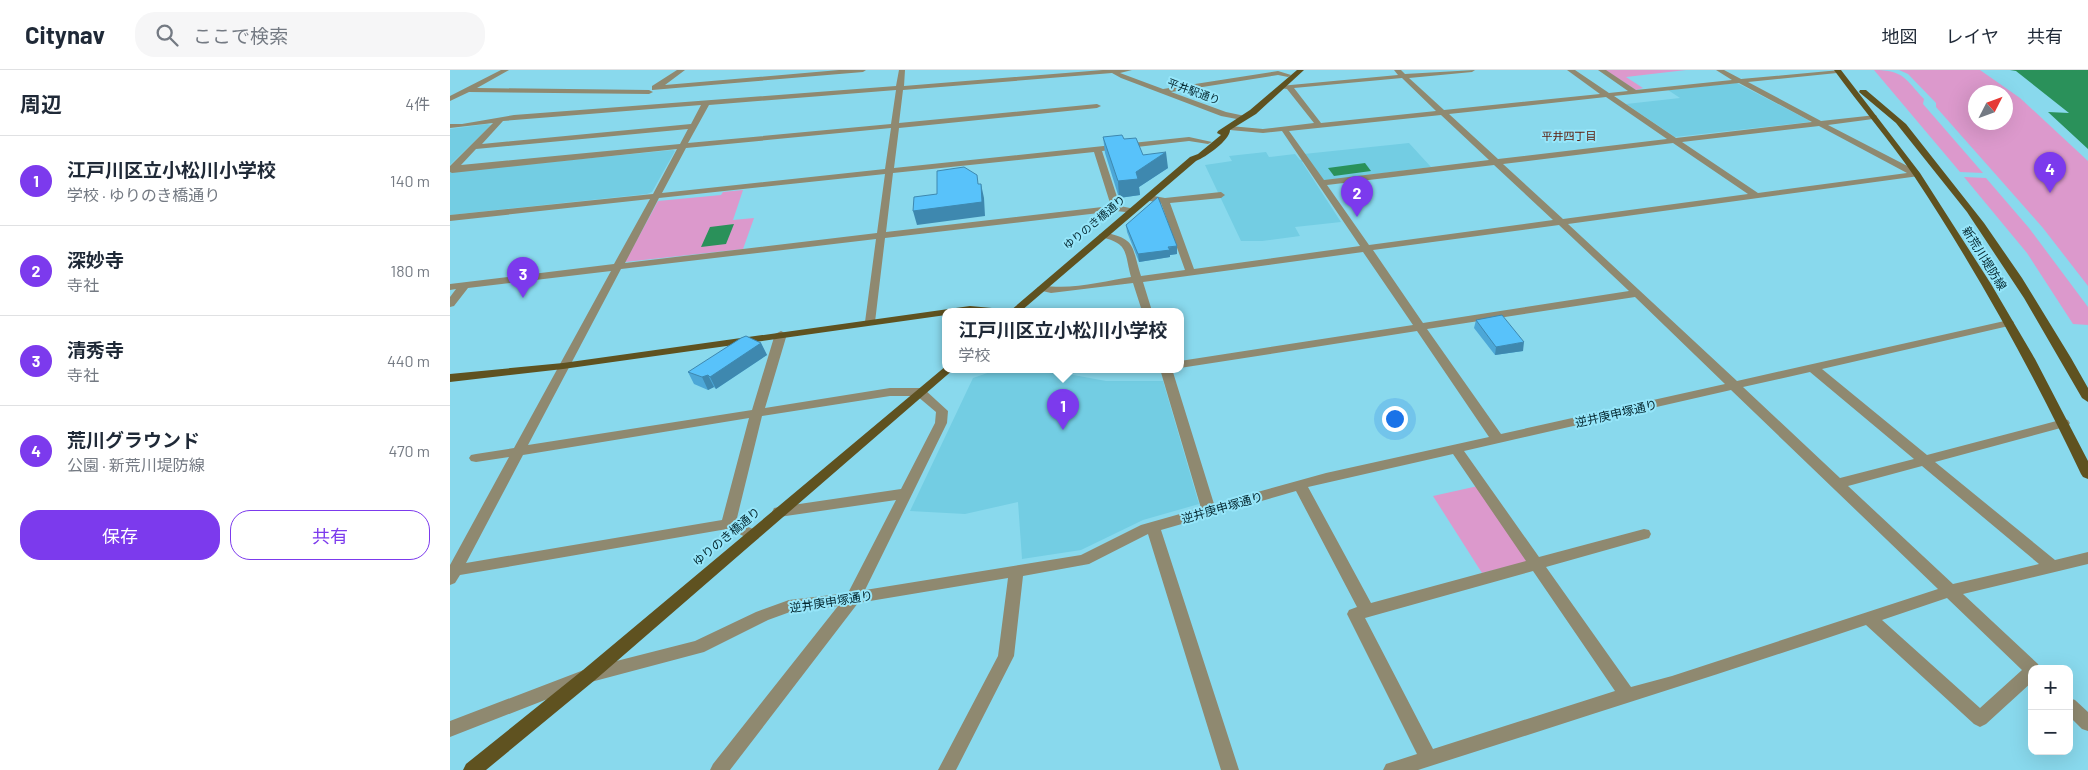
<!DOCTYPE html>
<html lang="ja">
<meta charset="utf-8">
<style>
:root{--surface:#fff;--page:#f6f6f7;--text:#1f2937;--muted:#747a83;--line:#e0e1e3;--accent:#7c3aed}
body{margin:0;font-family:Barlow,"Noto Sans JP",sans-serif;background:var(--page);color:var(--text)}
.controls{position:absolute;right:15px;bottom:15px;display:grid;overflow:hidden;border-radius:10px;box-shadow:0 5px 20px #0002}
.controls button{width:45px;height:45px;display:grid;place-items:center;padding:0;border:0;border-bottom:1px solid var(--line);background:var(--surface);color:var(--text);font:25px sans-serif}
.compass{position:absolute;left:1518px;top:15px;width:45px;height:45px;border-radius:50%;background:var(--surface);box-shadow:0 5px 20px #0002;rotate:48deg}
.you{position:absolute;left:944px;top:348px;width:18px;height:18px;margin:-12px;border:4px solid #fff;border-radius:50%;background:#1a73e8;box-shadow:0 0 0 8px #1a73e833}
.badge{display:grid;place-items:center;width:32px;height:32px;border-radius:50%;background:var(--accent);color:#fff;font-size:16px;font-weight:700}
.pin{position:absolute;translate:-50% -41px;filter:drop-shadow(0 1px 2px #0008)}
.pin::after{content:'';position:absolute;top:26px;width:18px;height:15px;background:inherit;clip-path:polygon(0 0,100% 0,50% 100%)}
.popup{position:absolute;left:492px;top:238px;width:242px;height:65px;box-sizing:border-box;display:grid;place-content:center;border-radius:10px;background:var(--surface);filter:drop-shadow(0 1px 4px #0005);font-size:16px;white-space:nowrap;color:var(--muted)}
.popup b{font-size:19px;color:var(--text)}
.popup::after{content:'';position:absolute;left:50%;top:100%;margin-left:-10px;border:10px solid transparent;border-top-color:var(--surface)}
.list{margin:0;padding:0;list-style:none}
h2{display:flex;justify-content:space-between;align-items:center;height:65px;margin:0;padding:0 20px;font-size:21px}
h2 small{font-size:16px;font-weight:400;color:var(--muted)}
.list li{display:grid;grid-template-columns:32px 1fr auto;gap:15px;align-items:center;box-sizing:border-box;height:90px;padding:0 20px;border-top:1px solid var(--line)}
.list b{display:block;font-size:19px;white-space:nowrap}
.list p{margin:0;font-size:16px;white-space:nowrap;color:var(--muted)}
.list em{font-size:16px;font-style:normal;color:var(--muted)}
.actions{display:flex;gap:10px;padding:15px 20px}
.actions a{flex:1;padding:11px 0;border:1px solid var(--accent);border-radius:20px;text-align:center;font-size:18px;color:var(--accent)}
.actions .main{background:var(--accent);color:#fff}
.icon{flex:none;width:28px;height:28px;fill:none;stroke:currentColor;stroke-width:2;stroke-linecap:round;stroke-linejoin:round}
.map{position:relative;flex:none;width:1638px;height:700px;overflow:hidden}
header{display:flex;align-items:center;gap:30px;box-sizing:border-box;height:70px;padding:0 25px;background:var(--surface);border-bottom:1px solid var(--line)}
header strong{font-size:24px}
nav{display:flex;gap:28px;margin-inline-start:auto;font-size:18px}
.search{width:350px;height:45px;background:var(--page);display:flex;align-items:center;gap:12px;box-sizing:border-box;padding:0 18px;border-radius:20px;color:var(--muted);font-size:19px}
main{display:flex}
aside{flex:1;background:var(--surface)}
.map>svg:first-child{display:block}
.built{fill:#73cde3}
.green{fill:#dc99cc;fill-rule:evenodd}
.water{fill:#2a915a}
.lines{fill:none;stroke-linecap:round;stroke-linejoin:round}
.minor{fill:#8f8970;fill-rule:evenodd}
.major{fill:#5f5220;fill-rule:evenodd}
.wall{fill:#4ca7d7}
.shaded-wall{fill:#3e88af}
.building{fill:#58c2fa;stroke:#3e88af}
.labels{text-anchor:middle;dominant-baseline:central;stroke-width:4;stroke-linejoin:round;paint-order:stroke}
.far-street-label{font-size:11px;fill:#052830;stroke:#96e6fa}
.far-neighbourhood-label{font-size:11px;fill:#591706;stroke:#96e6fa}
.street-label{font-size:12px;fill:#052830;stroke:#96e6fa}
</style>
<header>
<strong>Citynav</strong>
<div class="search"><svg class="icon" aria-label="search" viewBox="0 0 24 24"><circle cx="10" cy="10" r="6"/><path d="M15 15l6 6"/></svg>ここで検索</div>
<nav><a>地図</a><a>レイヤ</a><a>共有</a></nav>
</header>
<main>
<aside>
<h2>周辺<small>4件</small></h2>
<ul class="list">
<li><span class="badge">1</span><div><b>江戸川区立小松川小学校</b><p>学校 · ゆりのき橋通り</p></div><em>140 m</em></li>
<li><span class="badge">2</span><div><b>深妙寺</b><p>寺社</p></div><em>180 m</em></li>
<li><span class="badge">3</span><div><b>清秀寺</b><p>寺社</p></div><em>440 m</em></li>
<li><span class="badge">4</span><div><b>荒川グラウンド</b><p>公園 · 新荒川堤防線</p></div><em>470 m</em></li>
</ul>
<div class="actions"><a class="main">保存</a><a>共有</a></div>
</aside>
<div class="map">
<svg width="1638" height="700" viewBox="0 0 1638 700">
<rect width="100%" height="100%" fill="#89d9ed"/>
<path class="built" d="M1287,13l73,38 -1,1 -134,15 -49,-33 54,-6 -12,-8z
M37,54l4,1 -41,40v-36z
M959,73l22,24 -108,14 -14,-20 -7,1 39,60 -46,5 5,9 -38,5h-21l-36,-76 27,-4 -3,-5 37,-4 3,5 26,-3 5,6 7,-1 -3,-5z
M223,80l2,1 -23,41 -5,2 -197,21v-43z
M549,299h42l65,12h57l36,123 -56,16 -62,30 -59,9 -4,-57 -53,12 -55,-3 63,-133z"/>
<path class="green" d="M1155,0h81l-60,7 17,11 -7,2z
M1424,0c30,0 31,9 50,29l-1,5 60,69 -23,-1z
M1449,0h81l40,28 68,63v125l-45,-58 -107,-121v-4l-28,-29zM1526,22h30v30h-30z
M1514,107l22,1 43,50 59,79v18l-15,-1 -46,-71z
M293,120l-10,30 21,-2 -11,31 -118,13 33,-61 63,-6 2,-3z
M1028,416l52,75 -48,12 -49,-77z"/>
<path class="water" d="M1560,0h78v79l-40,-37 21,1 -53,-42z
M915,93l6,8 -37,5 -6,-8z
M284,154l-8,20 -25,3 9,-20z"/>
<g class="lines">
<path class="minor" d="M51,0h8l-32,18 172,2 4,2 -4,2 -180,-2 -19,9v-5z
M227,0h8l-20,15 174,-15h27l-3,2 -211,18v-4z
M449,0h6l-1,16 199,-16h29l-12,3 43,16 115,-18 13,4 -3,2 -10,-2 -107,17 55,20 19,4v4h-3l-21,-4 -100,-38 -9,-5 -209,17 -4,33 198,-19 4,2 -4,2 -198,20 -5,40 295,-31 23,5 -4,2 -19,-3 -87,10 18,55 15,3v4l-19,-2 -231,27 -10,84 -5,3 -5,-3 11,-83 -255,30 -93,176 224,-35 23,-76 6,-3 6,3 -22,74 125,-20h30l4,1 24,22 -1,12 -82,167 216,-35 60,-30 60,-17 -41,-139h12l42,135 112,-31 163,-36 -72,-106 -237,37v-7l233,-36 -50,-73 -220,30 9,29h-10l-9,-28 -82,10 -13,-3 -1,-2 5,-3c26,6 63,-4 89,-8 -7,-26 -2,-33 -30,-40l-2,-2 5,-3c33,8 27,13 37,44l44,-6 -24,-67 -16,-3 -1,-2 4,-3 17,3 56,-6 4,3 -4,3 -51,5 24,66 166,-23 -78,-115 -19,2 -33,-3 -4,-2 4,-2 33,3 51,-6 -27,-34 -7,-1v-2l118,-11 -4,-5h7l4,4 70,-4 -3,2 -63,6 35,32 156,-16 -33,-24h8l34,23 19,-2 -30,-21h8l30,20 96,-10 -16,-10h8l17,9 99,-9 -3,3 -89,9 73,39 55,-6 1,2 -4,2 -45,6 91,47v4l-351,48 169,157 272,-61 4,1 1,2 -1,2 -191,44 105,86 137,-36 4,1 2,3 -2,3 -133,36 120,98 33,-8v12l-125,30 75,70 2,5h-8v13l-46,42 -6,3 -6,-3 -108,-99c-149,50 -298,97 -448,145h-35l3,-6 31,-10 -70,-140 2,-4 8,-3 -61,-116 -135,39 78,240h-18l-73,-236 -59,30 -66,12 -9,80 -58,114h-18l60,-114 10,-78 -150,25 -128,167h-20l3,-6 125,-158 -48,6 -22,8 -64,32 -113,30 -141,55v-16l139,-53 106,-27 61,-29 33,-12 59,-7 48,-93 -117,17 -5,-1 -2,-4 2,-4 5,-1 122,-18 34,-66 1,-11 -19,-16h-27l-128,20 -26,106 22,9 2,4 -2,4 -5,1 -26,-11 -267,46 -5,8 -5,2v-20l59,-108 -33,5 -5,-1 -2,-3 2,-3 5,-1 38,-6 97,-177 -143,17 -14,18 -4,1v-10l6,-8 -6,1v-6l164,-20 36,-65 -200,22v-6l203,-21 24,-45 -225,24 -2,-1v-6l43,-43 -43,5v-4h12l52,-9 382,-29zM952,8l34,33 -115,12 -27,-35zM1289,13l73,39 -136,16 -62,-42zM446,20l-5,34 -203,19 21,-38zM1156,27l61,42 -169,20 -49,-45zM251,35l-10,19 -209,20 21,-23zM991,45l48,45 -165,20 -35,-49zM1369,56l88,47 -149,20 -76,-51zM441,58l-6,41 -223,24 24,-45zM238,59l-8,15 -219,21 15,-16zM1223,73l75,51 -185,25 -60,-55zM644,82l17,54 -225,26 7,-59zM1044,95l59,55 -184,25 -42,-60zM435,104l-8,59 -252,30 34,-65zM1109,155l70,66 -206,32 -50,-73zM1185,227l90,87 -224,50 -74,-105zM1360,302l104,87 -74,19 -97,-91zM1281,320l207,199 -266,87 -41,11 -85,-120 103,-29 2,-4 -2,-4 -5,-1 -105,28 -75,-106zM299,348l-27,102 -256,43 57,-108zM1003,384l73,107 -155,42 -63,-116zM1472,396l117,98 -86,20 -105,-98zM1083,501l82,120 -182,58 -68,-131zM1497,528l75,72 -42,38 -98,-88z
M1619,628l6,2 13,12v19l-6,-2 -13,-13z"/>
<path class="major" d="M847,0h7l-48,44 -26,16c0,10 -24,27 -34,31l-175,150h-11l180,-154 8,-3 23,-19 -4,-2 1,-2 32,-21z
M1384,0h7l79,103 71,111 44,75 53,102v18l-5,-2 -2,-3c-49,-103 -104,-203 -167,-298 -25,-37 -54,-70 -80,-106z
M1410,20h6l40,34 78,99 38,55 49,80 17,30v14l-6,-4 -58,-100 -57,-86 -71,-89 -37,-31z
M520,236l22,2 5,3h-51v4l-383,54 -113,13v-8l113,-11z
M496,296v3h8l-359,311 -109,90h-23l3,-6 117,-94z"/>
</g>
<path class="wall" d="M653,67l21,2 19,16 25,13 -29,19 1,8 -21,3 -14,-45z
M676,155l51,21v8l-7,1v2l-31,5 -12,-30z
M1026,250l47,31 -28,4 -21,-27z
M311,273l6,12 -51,34 -2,-2 -6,3 -14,-6 -6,-12z"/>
<path class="shaded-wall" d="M716,82l2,16 -29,19 1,8 -21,3 -1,-17 18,-9z
M531,114l3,14 1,18 -68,9 -4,-14z
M727,176v8l-7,1v2l-31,5 -1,-8z
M1074,272l-1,9 -28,4 1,-8z
M311,273l6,12 -51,34 -6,-12z
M258,305l6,12 -6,3 -6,-13z"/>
<path class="building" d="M672,65l2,4 12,-1 7,17 23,-3 -30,20 2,7 -20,2 -15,-44z
M514,97l13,8 1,9h3l1,18 -69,9 1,-14 23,-3v-23z
M708,127l19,49 -9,1 2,3 -32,4 -12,-29z
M1052,245l22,27 -28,5 -20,-27z
M296,266l15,7 -51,34 -2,-2 -6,2 -14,-5 53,-34z"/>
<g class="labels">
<g class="far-street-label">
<text transform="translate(744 21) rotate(20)">平井駅通り</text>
<text transform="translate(644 152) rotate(-40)">ゆりのき橋通り</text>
</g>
<g class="far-neighbourhood-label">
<text x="1119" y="65">平井四丁目</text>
</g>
<g class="street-label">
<text transform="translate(1535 188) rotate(58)">新荒川堤防線</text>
<text transform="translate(1166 343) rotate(-13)">逆井庚申塚通り</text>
<text transform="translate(772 437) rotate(-16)">逆井庚申塚通り</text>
<text transform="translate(276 466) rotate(-40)">ゆりのき橋通り</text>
<text transform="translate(381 531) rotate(-9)">逆井庚申塚通り</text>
</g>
</g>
</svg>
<div class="controls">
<button>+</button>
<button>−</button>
</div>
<svg class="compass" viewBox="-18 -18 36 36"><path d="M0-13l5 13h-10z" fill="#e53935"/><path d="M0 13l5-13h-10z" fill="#747a83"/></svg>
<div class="you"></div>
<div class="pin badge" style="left:613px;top:360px">1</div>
<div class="popup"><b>江戸川区立小松川小学校</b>学校</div>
<div class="pin badge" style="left:907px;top:147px">2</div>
<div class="pin badge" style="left:73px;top:228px">3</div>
<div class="pin badge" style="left:1600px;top:123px">4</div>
</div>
</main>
